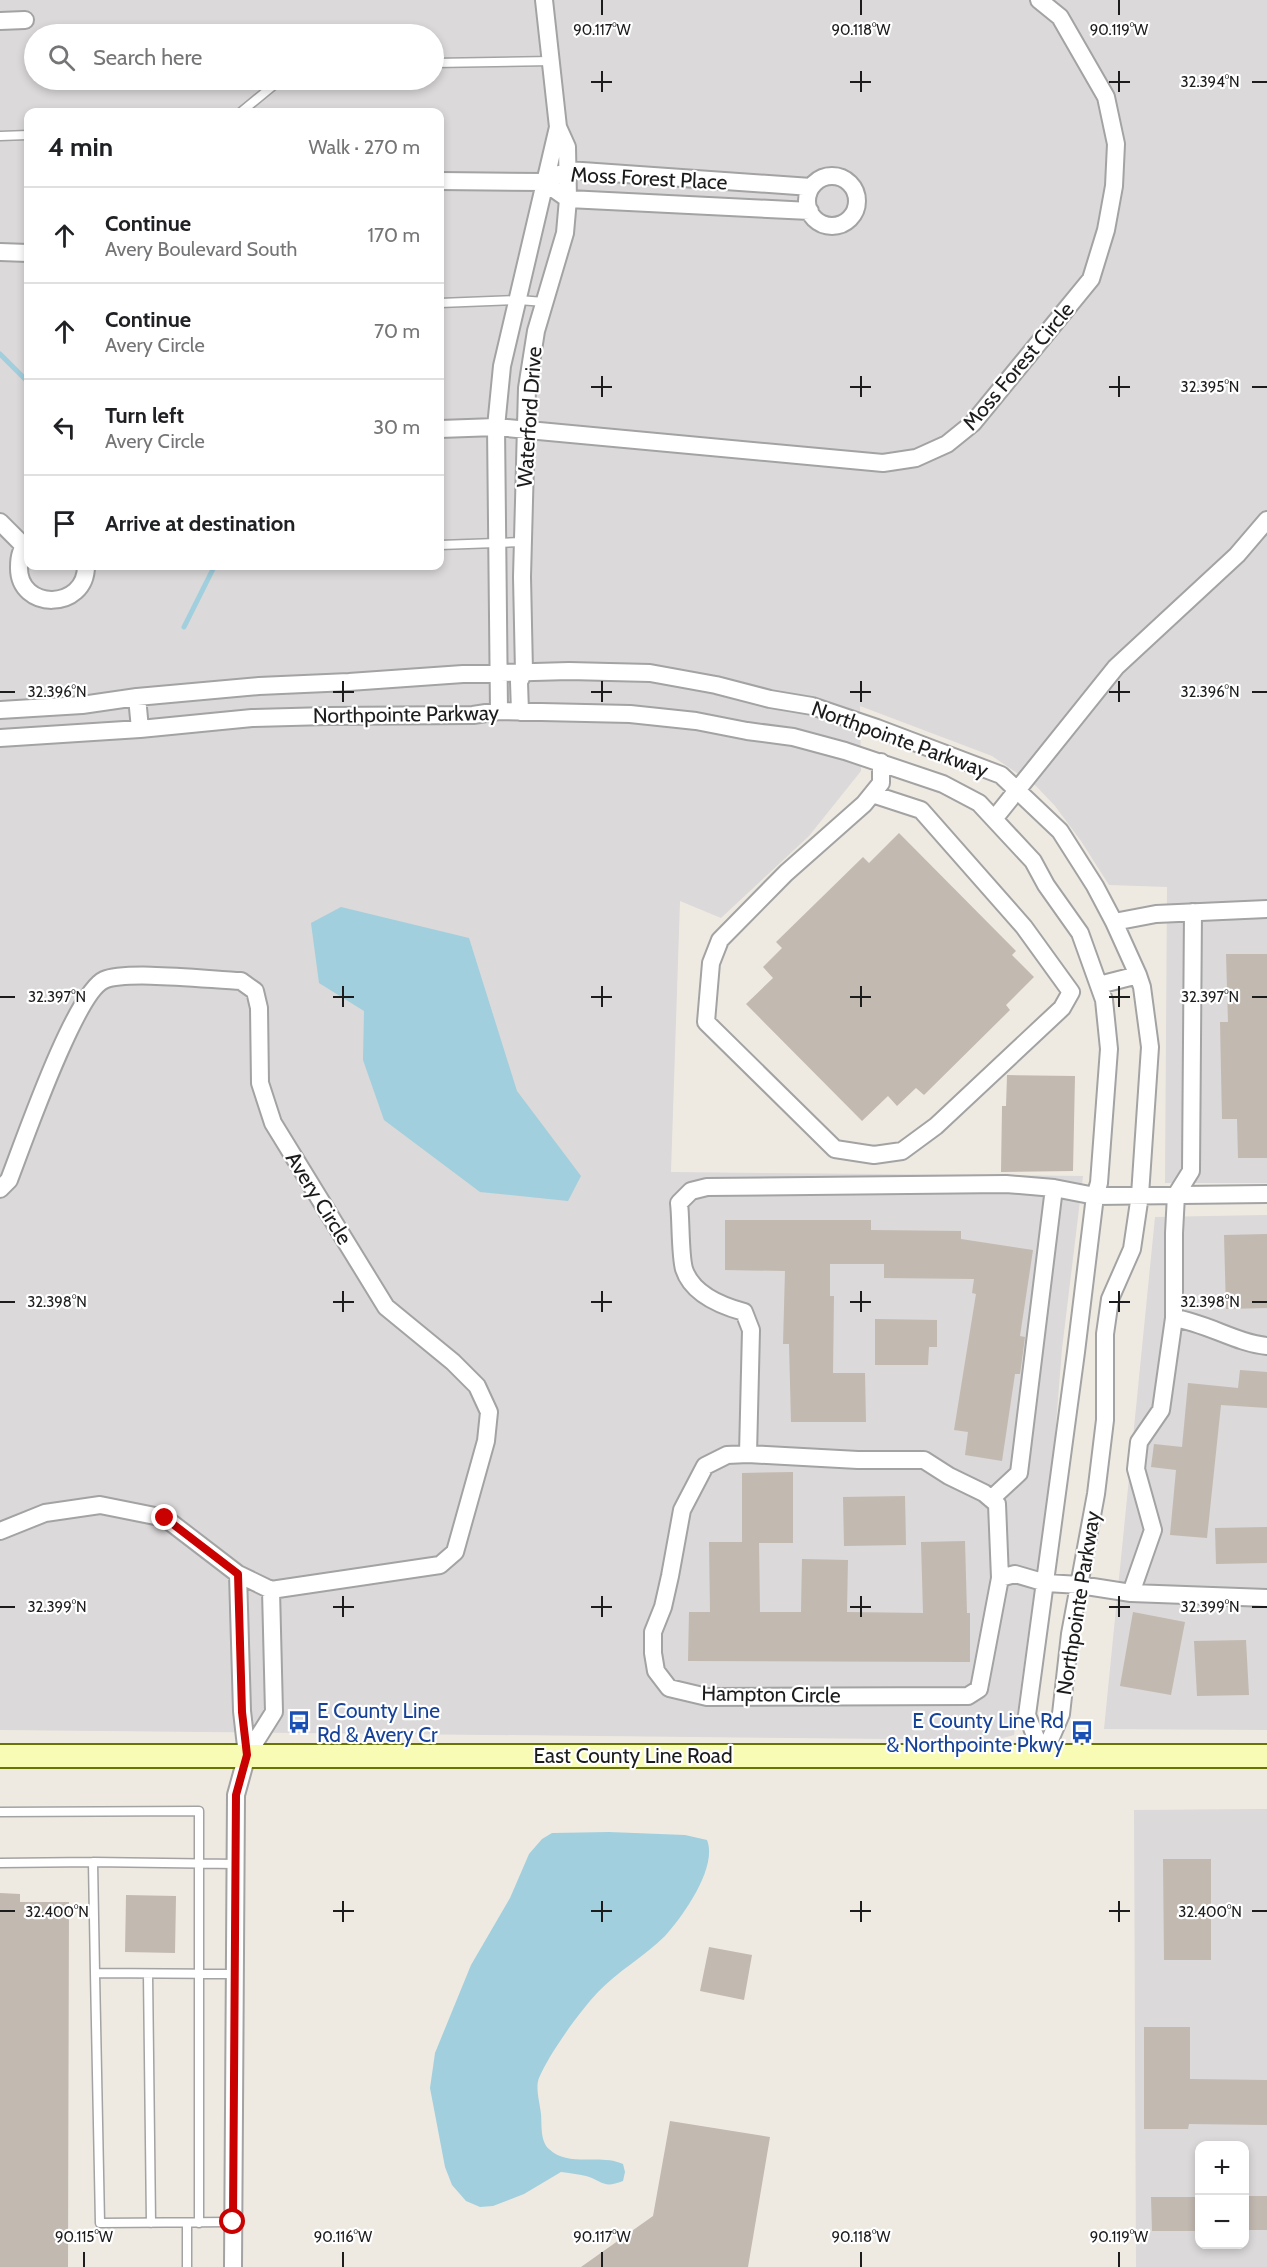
<!DOCTYPE html>
<meta charset="utf-8">
<style>
:root{--surface:#fff;--page:#f6f6f6;--text:#202124;--muted:#757577;--line:#e0e0e0}
body{margin:0;font-family:Cabin,sans-serif;background:var(--page);color:var(--text)}
.controls{position:absolute;right:18px;bottom:18px;display:grid;overflow:hidden;border-radius:12px;box-shadow:0 3px 9px #0003}
.controls button{width:54px;height:54px;display:grid;place-items:center;padding:0;border:0;border-bottom:2px solid var(--line);background:var(--surface);color:var(--text);font:30px sans-serif}
.stop{position:absolute;width:18px;height:18px;margin:-14px;border:4px solid #c90100;border-radius:50%;background:#fff}
.stop.end{background:#c90100;border-color:#fff;box-shadow:0 2px 6px #0008}
.list{margin:0;padding:0;list-style:none}
h2{display:flex;justify-content:space-between;align-items:center;height:78px;margin:0;padding:0 24px;font-size:26px}
h2 small{font-size:20px;font-weight:400;color:var(--muted)}
.list li{display:grid;grid-template-columns:39px 1fr auto;gap:18px;align-items:center;box-sizing:border-box;height:96px;padding:0 24px;border-top:2px solid var(--line)}
.list b{display:block;font-size:22px;white-space:nowrap}
.list p{margin:0;font-size:20px;white-space:nowrap;color:var(--muted)}
.list em{font-size:20px;font-style:normal;color:var(--muted)}
.icon{flex:none;width:33px;height:33px;fill:none;stroke:currentColor;stroke-width:2;stroke-linecap:round;stroke-linejoin:round}
.map{position:relative;flex:none;width:1267px;height:2267px;overflow:hidden}
.search{position:absolute;background:var(--surface);box-shadow:0 3px 9px #0003;left:24px;top:24px;width:420px;height:66px;display:flex;align-items:center;gap:15px;box-sizing:border-box;padding:0 21px;border-radius:33px;color:var(--muted);font-size:22px}
.panel{position:absolute;background:var(--surface);box-shadow:0 3px 9px #0003;left:24px;top:108px;width:420px;height:462px;border-radius:12px}
.map>svg:first-child{display:block}
.residential{fill:#dbd9d9;fill-rule:evenodd}
.water{fill:#a1cfdd}
.lines{fill:none;stroke-linecap:round;stroke-linejoin:round}
.stream{stroke:#a1cfdd;stroke-width:5}
.building{fill:#c2b9b1}
.service-casing{stroke:#a3a3a3;stroke-width:11}
.minor-casing{stroke:#a3a3a3;stroke-width:20}
.secondary-casing{stroke:#687502;stroke-width:26}
.service{stroke:#fff;stroke-width:8}
.minor{stroke:#fff;stroke-width:16}
.secondary{stroke:#f7fbb3;stroke-width:22}
.route{stroke:#c90100;stroke-width:8}
.ticks{fill:none;stroke:#1c1c1c;stroke-width:2}
.labels{text-anchor:middle;dominant-baseline:central;stroke-width:4.5;stroke-linejoin:round;paint-order:stroke}
.street-label{font-size:21px;fill:#1c1c1c;stroke:#fff}
.transit-label{font-size:21px;fill:#164399;stroke:#fff;text-anchor:start}
.ticks-label{font-size:15px;text-anchor:middle;fill:#1c1c1c;stroke:#fff;stroke-width:4.5;stroke-linejoin:round;paint-order:stroke}
</style>
<div class="map">
<svg width="1267" height="2267" viewBox="0 0 1267 2267">
<rect width="100%" height="100%" fill="#eeeae2"/>
<path class="residential" d="M0,0h1267v1183h-102l2,-296 -58,-2 -28,-44 -26,-35 -19,-20 -44,-30 -132,-50 1,65 -52,65 -88,82 -41,-17 -9,271 412,4 -21,173 -8,100 -40,286 -19,5 -995,-10zM34,34h400v46h-400zM28,112h412v454h-412z
M1267,1215v515l-163,-1 51,-512z
M1267,1809v458h-131l-2,-457zM1200,2146h44v98h-44z"/>
<path class="water" d="M341,907l128,31 48,153 64,85 -13,25 -88,-9 -96,-72 -21,-60 1,-49 -45,-28 -8,-60z
M609,1832l76,3 22,5c11,27 -24,76 -42,96 -20,20 -47,35 -67,56 -18,19 -49,62 -59,86 -4,9 1,26 2,36 1,11 -1,27 8,35 20,19 51,4 74,15l2,8 -2,9c-20,8 -20,0 -37,-5 -8,-2 -17,-3 -25,-4l-37,22 -31,12 -13,1 -14,-6 -14,-16 -7,-18 -15,-79 5,-35 36,-88 39,-67 19,-44 13,-15 10,-6z"/>
<g class="lines">
<path class="stream" d="M0,354l28,28
M184,627l30,-60 -2,-1"/>
</g>
<path class="building" d="M899,833l117,118 -4,4 22,22 -28,28 4,5 -86,85 -8,-7 -19,18 -9,-10 -26,25 -116,-117 27,-26 -10,-11 19,-19 -6,-6 87,-85 6,6z
M1226,954h41v204h-29l-1,-39h-15l-2,-97h8z
M1007,1075l68,1 -2,95 -72,1 1,-66h4z
M725,1220h146v10l90,1v8l72,11 -13,86 5,1 -1,8 -4,29h-5l-13,87 -37,-6 3,-23 -14,-2 22,-136 -4,-1 2,-14 -90,-1v-14h-54v32h4l-1,77h32l1,49h-75l-2,-78h-6l2,-73 -60,-1z
M1267,1234v74l-41,1 -2,-74z
M875,1319l62,1v27h-8l-1,18h-53z
M1240,1370l27,2v36l-46,-3 -14,133 -37,-3 6,-65 -25,-3 3,-23 28,3 6,-64 50,5z
M793,1472v71h-34l1,69h41l1,-53 46,1 -1,52 76,1 -2,-71 44,-1 2,72h3v49l-282,-1 1,-49h21l-1,-70h33v-69z
M905,1496l1,49 -62,1 -1,-49z
M1267,1527v36l-51,1 -1,-36z
M1133,1612l52,10 -14,73 -51,-9z
M1246,1640l3,55 -52,1 -3,-55z
M1163,1859h48v101h-47z
M0,1893l20,1v8h49l-1,365h-68z
M126,1895l50,1 -1,57 -50,-1z
M709,1947l43,8 -8,45 -44,-9z
M1144,2027h46v52l77,1v45l-78,-1 -1,5h-44z
M670,2121l100,16 -22,130h-167l72,-51z
M1245,2196h22v34h-22z
M1151,2197h49v34h-48z"/>
<g class="lines">
<g class="service-casing">
<path id="service" d="M434,63l118,-2
M241,112l39,-32
M0,136l28,-1
M440,303l79,-3 25,2
M440,545l83,-3
M0,1812l199,-1v412
M0,1863l93,-1
M95,1973l-2,-111 142,2
M148,1974l3,249
M233,2222l-133,1 -5,-250 139,1
M187,2223v44"/>
</g>
<g class="minor-casing">
<path id="minor" d="M0,21l25,-1
M807 201a25 25 0 1 1 50 0a25 25 0 1 1-50 0Z
M440,181l104,1 24,-12 243,17
M544,182l24,17 242,12
M0,252l28,1
M440,429l56,-2 387,36 33,-5 31,-14 26,-21 118,-144 15,-49 8,-44 2,-42 -10,-47 -46,-80 -21,-17
M0,522l24,24
M28,542c-7,7 -9,14 -9,25 -1,44 67,44 67,-1
M137,697l3,32
M0,710l82,-5 55,-8 122,-11 90,-4 114,-8 106,-3 81,2 66,12 54,14 42,7 65,22 124,47 59,56 35,55 19,36 24,53 4,12 8,60 -10,148 -8,54 -22,50 -5,35v86l-9,74 -26,140 -9,80 -18,42
M499,711l-3,-284 6,-61 56,-239
M520,712l-1,-30 5,-10 -2,-95 5,-189 9,-57 29,-98 3,-34 -1,-52 -9,-20 -14,-127
M0,738l140,-9 112,-11 76,-2 145,-1 26,-4 131,3 66,7 51,10 46,6 52,14 98,33 36,19 54,58 13,24 34,48 24,67 5,49 -10,134 -4,13 -19,156 -49,363 16,41
M872,794l49,16 103,117 47,65 -9,16 -126,118 -34,25 -28,4 -39,-6 -129,-127 5,-59 9,-23 66,-67 78,-69 17,-21v-21
M994,819l122,-152 121,-112 30,-35
M1114,922l42,-8 111,-5
M1099,985l39,-10
M0,1189l9,-9c14,-36 66,-187 95,-200 23,-10 108,0 137,1l14,10 4,17 1,75 13,40 113,184 67,55 24,24 12,26 -3,29 -31,111 -15,13 -169,25 -33,-16 -73,-56 -65,-13 -55,8 -45,18
M1174,1318c33,5 62,25 93,28
M748,1454l110,6h66l25,16 35,17 13,11 3,74 -21,111 -11,7 -261,1 -38,-9 -13,-17 -3,-18v-21l10,-25 7,-31 12,-66 23,-44 22,-11z
M748,1454l3,-124 -7,-18c-22,-6 -52,-18 -60,-43 -4,-14 -3,-50 -5,-66l12,-12 16,-4 299,-3 48,4 41,8 172,-2
M991,1499l28,-26 35,-285
M238,1574l4,137 5,44 27,-43 -3,-122
M1000,1578l15,-4 31,9 34,2 51,8 136,5
M1131,1593l22,-63 -17,-61 3,-27 22,-32 13,-92v-85l2,-38 15,-24 2,-259
M233,2267l3,-472 11,-40"/>
</g>
<g class="secondary-casing">
<path id="secondary" d="M0,1756h1267"/>
</g>
<use href="#service" class="service"/>
<use href="#minor" class="minor"/>
<use href="#secondary" class="secondary"/>
</g>
<g class="lines">
<path class="route" d="M165,1518l73,56 4,138 5,43 -11,40 -3,427"/>
</g>
<path class="ticks" d="M602,0v15M861,0v15M1119,0v15M602,71v21M861,71v21M1119,71v21M591,82h21M850,82h21M1109,82h21M1252,82h15M602,376v21M861,376v21M1119,376v21M591,387h21M850,387h21M1109,387h21M1252,387h15M343,681v21M602,681v21M861,681v21M1119,681v21M0,692h15M333,692h21M591,692h21M850,692h21M1109,692h21M1252,692h15M343,986v21M602,986v21M861,986v21M1119,986v21M0,997h15M333,997h21M591,997h21M850,997h21M1109,997h21M1252,997h15M343,1291v21M602,1291v21M861,1291v21M1119,1291v21M0,1302h15M333,1302h21M591,1302h21M850,1302h21M1109,1302h21M1252,1302h15M343,1596v21M602,1596v21M861,1596v21M1119,1596v21M0,1607h15M333,1607h21M591,1607h21M850,1607h21M1109,1607h21M1252,1607h15M343,1901v21M602,1901v21M861,1901v21M1119,1901v21M0,1911h15M333,1911h21M591,1911h21M850,1911h21M1109,1911h21M1252,1911h15M84,2252v15M343,2252v15M602,2252v15M861,2252v15M1119,2252v15"/>
<defs>
<g id="bus-bare" transform="scale(1.8)"><path d="M-5-6H5V4H4V6H2V4H-2V6H-4V4H-5ZM-3.5-4V0h7V-4ZM-3.5 1.2v1.5H-2V1.2ZM2 1.2v1.5H3.5V1.2Z" fill="#1a4fb4" stroke="#fff" stroke-width="2.5" paint-order="stroke"/></g>
</defs>
<g fill-rule="evenodd">
<use href="#bus-bare" x="299" y="1722"/>
<use href="#bus-bare" x="1082" y="1732"/>
</g>
<g class="labels">
<g class="street-label">
<text transform="translate(649 178) rotate(3)">Moss Forest Place</text>
<text transform="translate(1018 366) rotate(-50)">Moss Forest Circle</text>
<text transform="translate(529 417) rotate(-86)">Waterford Drive</text>
<text transform="translate(406 714) rotate(-1)">Northpointe Parkway</text>
<text transform="translate(900 739) rotate(20)">Northpointe Parkway</text>
<text transform="translate(319 1198) rotate(58)">Avery Circle</text>
<text transform="translate(1078 1603) rotate(-81)">Northpointe Parkway</text>
<text transform="translate(771 1694) rotate(1)">Hampton Circle</text>
<text x="633" y="1755">East County Line Road</text>
</g>
<g class="transit-label">
<text x="317" y="1710">E County Line<tspan x="317" dy="24">Rd &amp; Avery Cr</tspan></text>
<text x="1064" y="1720" text-anchor="end">E County Line Rd<tspan x="1064" dy="24">&amp; Northpointe Pkwy</tspan></text>
</g>
</g>
<g class="ticks-label">
<text x="602" y="35">90.117°W</text>
<text x="861" y="35">90.118°W</text>
<text x="1119" y="35">90.119°W</text>
<text x="1210" y="87">32.394°N</text>
<text x="1210" y="392">32.395°N</text>
<text x="1210" y="697">32.396°N</text>
<text x="57" y="697">32.396°N</text>
<text x="57" y="1002">32.397°N</text>
<text x="1210" y="1002">32.397°N</text>
<text x="57" y="1307">32.398°N</text>
<text x="1210" y="1307">32.398°N</text>
<text x="57" y="1612">32.399°N</text>
<text x="1210" y="1612">32.399°N</text>
<text x="1210" y="1917">32.400°N</text>
<text x="57" y="1917">32.400°N</text>
<text x="84" y="2242">90.115°W</text>
<text x="343" y="2242">90.116°W</text>
<text x="602" y="2242">90.117°W</text>
<text x="861" y="2242">90.118°W</text>
<text x="1119" y="2242">90.119°W</text>
</g>
</svg>
<div class="controls">
<button>+</button>
<button>−</button>
</div>
<div class="stop" style="left:233px;top:2222px"></div>
<div class="stop end" style="left:165px;top:1518px"></div>
<div class="search"><svg class="icon" aria-label="search" viewBox="0 0 24 24"><circle cx="10" cy="10" r="6"/><path d="M15 15l6 6"/></svg>Search here</div>
<section class="panel">
<h2>4 min<small>Walk · 270 m</small></h2>
<ul class="list">
<li><svg class="icon" aria-label="ahead" viewBox="0 0 24 24"><path d="M12 20V5M6 11l6-6 6 6"/></svg><div><b>Continue</b><p>Avery Boulevard South</p></div><em>170 m</em></li>
<li><svg class="icon" aria-label="ahead" viewBox="0 0 24 24"><path d="M12 20V5M6 11l6-6 6 6"/></svg><div><b>Continue</b><p>Avery Circle</p></div><em>70 m</em></li>
<li><svg class="icon" aria-label="left" viewBox="0 0 24 24"><path d="M17 20v-9H6M10 6l-5 5 5 5"/></svg><div><b>Turn left</b><p>Avery Circle</p></div><em>30 m</em></li>
<li><svg class="icon" aria-label="arrive" viewBox="0 0 24 24"><path d="M6 21V4h12l-3 4 3 4H6"/></svg><div><b>Arrive at destination</b></div></li>
</ul>
</section>
</div>
